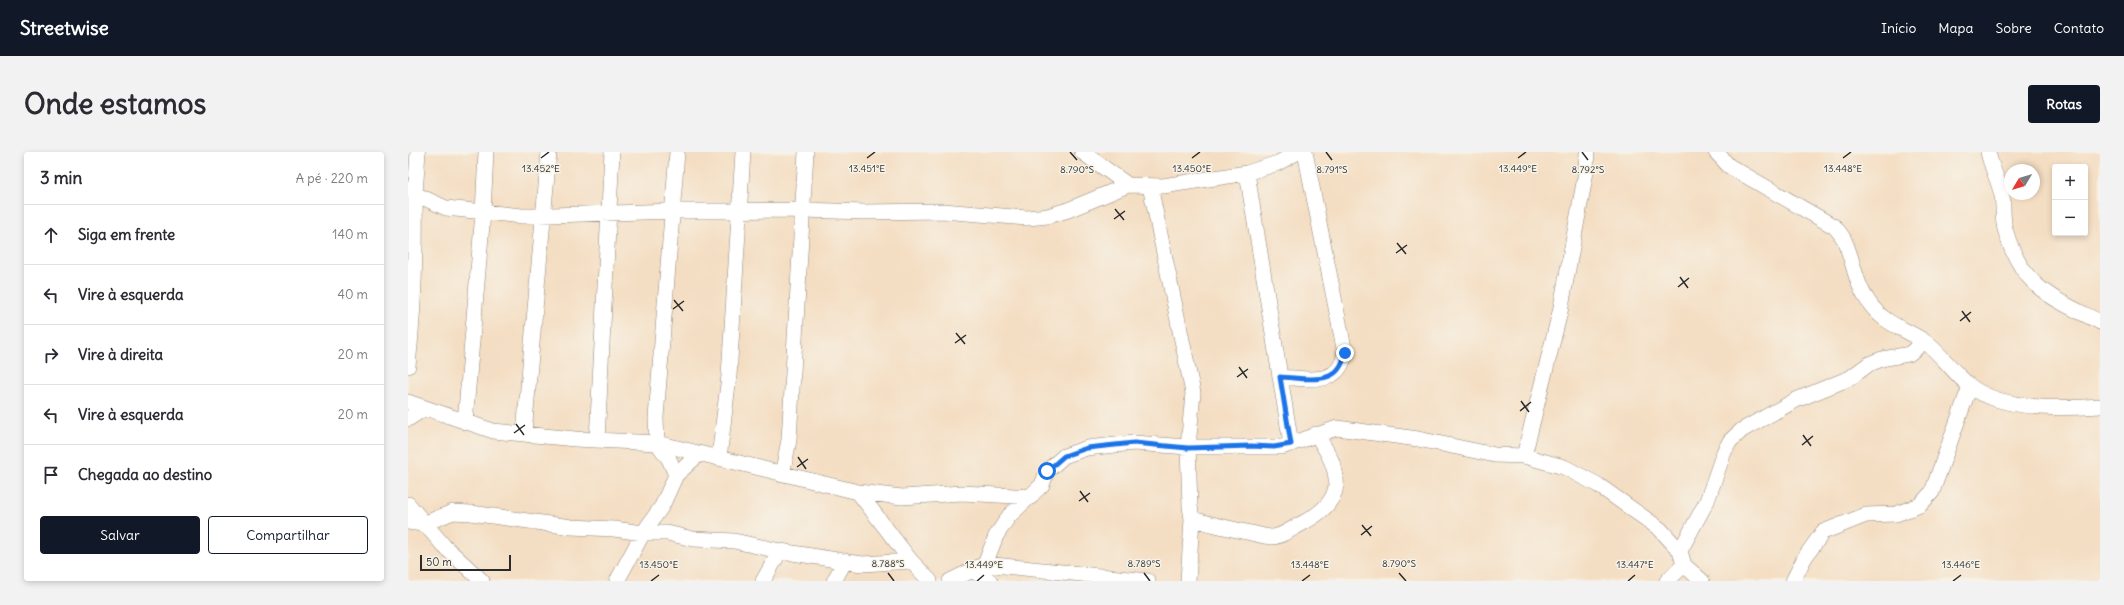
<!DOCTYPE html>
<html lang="pt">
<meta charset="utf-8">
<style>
:root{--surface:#fff;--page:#f2f2f3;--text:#2b2b33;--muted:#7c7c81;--line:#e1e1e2;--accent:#111827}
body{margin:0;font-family:Delius,sans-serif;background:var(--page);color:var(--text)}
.controls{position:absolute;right:12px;top:12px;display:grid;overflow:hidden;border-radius:4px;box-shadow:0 2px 6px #0003}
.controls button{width:36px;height:36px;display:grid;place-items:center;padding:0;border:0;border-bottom:1px solid var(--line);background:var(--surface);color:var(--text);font:20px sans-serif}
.compass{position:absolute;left:1596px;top:12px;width:36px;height:36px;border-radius:50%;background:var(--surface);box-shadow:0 2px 6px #0003;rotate:232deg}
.scale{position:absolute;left:12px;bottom:10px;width:91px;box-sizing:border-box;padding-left:4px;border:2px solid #2b2b2b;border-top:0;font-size:11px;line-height:14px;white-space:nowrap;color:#2b2b2b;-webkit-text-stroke:3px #f7f3e8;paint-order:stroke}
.stop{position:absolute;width:12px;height:12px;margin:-9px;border:3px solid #1a73e8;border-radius:50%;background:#fff}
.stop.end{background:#1a73e8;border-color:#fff;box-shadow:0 1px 4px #0008}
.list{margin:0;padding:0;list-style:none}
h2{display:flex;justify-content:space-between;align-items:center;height:52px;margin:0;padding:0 16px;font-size:17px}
h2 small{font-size:13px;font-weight:400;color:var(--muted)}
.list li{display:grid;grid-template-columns:26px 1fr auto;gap:12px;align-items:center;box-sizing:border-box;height:60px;padding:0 16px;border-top:1px solid var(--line)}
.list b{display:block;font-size:15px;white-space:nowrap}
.list em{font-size:13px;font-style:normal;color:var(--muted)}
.actions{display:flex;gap:8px;padding:12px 16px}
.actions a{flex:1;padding:9px 0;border:1px solid var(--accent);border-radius:4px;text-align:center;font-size:14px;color:var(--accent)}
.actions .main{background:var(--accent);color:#fff}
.icon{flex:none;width:22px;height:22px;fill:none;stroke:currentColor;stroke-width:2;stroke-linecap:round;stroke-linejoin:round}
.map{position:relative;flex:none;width:1692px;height:429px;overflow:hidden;border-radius:4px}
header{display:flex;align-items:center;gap:24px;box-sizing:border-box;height:56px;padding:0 20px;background:var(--accent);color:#fff}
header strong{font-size:19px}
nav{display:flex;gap:22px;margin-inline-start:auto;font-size:14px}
.intro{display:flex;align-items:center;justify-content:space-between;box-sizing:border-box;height:96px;padding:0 24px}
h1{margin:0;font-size:28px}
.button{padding:10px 18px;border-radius:4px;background:var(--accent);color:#fff;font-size:14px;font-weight:700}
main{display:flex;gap:24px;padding:0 24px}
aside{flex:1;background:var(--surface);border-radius:4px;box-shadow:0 2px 6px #0003}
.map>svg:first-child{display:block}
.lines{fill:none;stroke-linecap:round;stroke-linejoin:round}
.minor-casing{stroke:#908477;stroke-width:16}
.minor{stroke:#fff;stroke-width:15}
.route{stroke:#1a73e8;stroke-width:5}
.ticks{fill:none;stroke:#2b2b2b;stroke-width:1.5}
.ticks-label{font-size:10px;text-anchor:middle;fill:#2b2b2b;stroke:#f7f3e8;stroke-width:3;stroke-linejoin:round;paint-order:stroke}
</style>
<header>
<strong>Streetwise</strong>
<nav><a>Início</a><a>Mapa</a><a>Sobre</a><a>Contato</a></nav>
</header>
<div class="intro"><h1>Onde estamos</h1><a class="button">Rotas</a></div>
<main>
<aside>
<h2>3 min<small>A pé · 220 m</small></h2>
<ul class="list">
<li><svg class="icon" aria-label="ahead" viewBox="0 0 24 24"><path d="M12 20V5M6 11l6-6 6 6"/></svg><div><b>Siga em frente</b></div><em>140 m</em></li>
<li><svg class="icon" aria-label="left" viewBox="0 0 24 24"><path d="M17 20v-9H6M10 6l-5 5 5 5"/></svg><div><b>Vire à esquerda</b></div><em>40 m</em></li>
<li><svg class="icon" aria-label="right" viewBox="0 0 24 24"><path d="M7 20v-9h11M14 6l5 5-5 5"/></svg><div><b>Vire à direita</b></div><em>20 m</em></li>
<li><svg class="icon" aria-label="left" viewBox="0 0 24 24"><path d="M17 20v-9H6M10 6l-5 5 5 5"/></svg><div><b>Vire à esquerda</b></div><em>20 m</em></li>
<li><svg class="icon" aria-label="arrive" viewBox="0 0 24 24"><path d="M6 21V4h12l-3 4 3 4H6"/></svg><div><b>Chegada ao destino</b></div></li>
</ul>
<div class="actions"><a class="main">Salvar</a><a>Compartilhar</a></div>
</aside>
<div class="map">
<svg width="1692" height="429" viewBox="0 0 1692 429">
<rect width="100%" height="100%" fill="#f7f3e8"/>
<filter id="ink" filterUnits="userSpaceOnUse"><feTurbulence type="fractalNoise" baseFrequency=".025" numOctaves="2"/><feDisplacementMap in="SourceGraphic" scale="8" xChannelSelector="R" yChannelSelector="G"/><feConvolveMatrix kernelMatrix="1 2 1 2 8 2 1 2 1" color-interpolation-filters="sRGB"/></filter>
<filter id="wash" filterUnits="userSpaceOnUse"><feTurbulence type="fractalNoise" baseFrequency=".012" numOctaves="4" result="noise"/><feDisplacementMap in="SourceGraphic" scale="16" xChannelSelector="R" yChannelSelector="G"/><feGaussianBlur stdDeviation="0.9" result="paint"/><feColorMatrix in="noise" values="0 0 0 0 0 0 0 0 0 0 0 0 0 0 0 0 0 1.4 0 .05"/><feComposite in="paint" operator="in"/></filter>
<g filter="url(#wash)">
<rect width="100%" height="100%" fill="#f4dec3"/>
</g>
<g filter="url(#ink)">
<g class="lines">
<g class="minor-casing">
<path id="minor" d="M10,0l-3,42 31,14 76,8 151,-5 130,-1 61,2 79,-1 84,7 21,-2 20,-6 60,-25 35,1 84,-13 31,-10 20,-11
M674,0l46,33
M1308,0l13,14 106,61c3,4 8,9 10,15 9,20 10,41 23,59 15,23 34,26 56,40 17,12 29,32 46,45 31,24 92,23 130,20
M1580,0c3,15 11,29 14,44 2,10 0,22 3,33 16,58 45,68 95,93
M839,21l44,271
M742,34l43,207 -5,54 2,59 2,13 -4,62
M0,214c6,-57 8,-114 7,-172l-6,-5
M872,225c27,1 59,11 65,-24l-40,-201
M0,250l85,29 82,8 82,4 201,49 53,69 19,20
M0,267l17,-11
M57,270l18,-209 3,-61
M116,281l25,-281
M189,288l15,-288
M1116,304l36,-144 26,-140 1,-20
M311,306l10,-82 14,-224
M268,323l23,-21
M374,323l7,-35 17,-288
M450,340l44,5 60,-4 69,4
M0,352l36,42 38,35
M784,367c19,5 39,10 59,14 6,1 14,4 21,4 9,0 19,-8 27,-12 48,-24 45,-50 17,-91
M0,370l15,2 30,-12 18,1 100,14 43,2 29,4h24l26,6 41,2 46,10 82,13 49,-3
M1272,399l27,-50 17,-49 6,-11 12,-11 54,-30 54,-22 19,-14 13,-5 27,-5 15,-12
M577,412l11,-28 13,-20 33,-31 5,-14 17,-15 23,-8 47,-5 54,4h94l55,-19 81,11 77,16 29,1 40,11 34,18 62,44 20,22 4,14 18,16
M564,418l18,11
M209,429l26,-48 19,-27 14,-31 -7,-16 -12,-16 -1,-25 21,-266
M355,429l17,-30
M426,429l11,-20
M542,429l35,-17 163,17
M1259,429l17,-16
M1385,429l12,-24 18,-25 43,-17 30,-1 24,-9 12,-13 38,-106"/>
</g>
<use href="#minor" class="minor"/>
</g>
</g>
<g class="lines" filter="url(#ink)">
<path class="route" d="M639,319l17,-15 23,-8 47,-5 54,5 63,-2 23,1 17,-3 -11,-67c27,1 59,11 65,-24"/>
</g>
<path class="ticks" d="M662,0l7,8M918,0l6,8M1174,0l6,8M133,6l8,-6M459,6l8,-6M784,6l8,-6M1110,6l8,-6M1435,6l8,-6M707,57l9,11M706,67l11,-8M989,91l9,11M988,101l11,-8M1272,125l8,11M1270,135l11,-9M266,148l9,11M265,157l11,-8M1554,159l8,11M1552,169l11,-9M548,181l9,11M547,191l11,-8M831,215l8,11M829,225l11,-8M1113,249l8,11M1112,259l11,-9M108,272l8,11M106,281l11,-8M1395,283l8,11M1394,293l11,-9M390,305l8,12M389,315l11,-8M672,339l8,11M671,349l11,-8M954,373l9,11M953,383l11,-9M480,421l6,8M736,421l6,8M991,421l7,8M243,429l8,-6M569,429l7,-6M894,429l8,-6M1220,429l7,-6M1545,429l8,-6"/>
<g class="ticks-label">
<text x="133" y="20">13.452°E</text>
<text x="459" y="20">13.451°E</text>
<text x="784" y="20">13.450°E</text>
<text x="1435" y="20">13.448°E</text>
<text x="1110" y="20">13.449°E</text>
<text x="669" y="21">8.790°S</text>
<text x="924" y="21">8.791°S</text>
<text x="1180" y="21">8.792°S</text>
<text x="480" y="415">8.788°S</text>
<text x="736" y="415">8.789°S</text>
<text x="991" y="415">8.790°S</text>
<text x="251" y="416">13.450°E</text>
<text x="576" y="416">13.449°E</text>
<text x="902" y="416">13.448°E</text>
<text x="1227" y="416">13.447°E</text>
<text x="1553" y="416">13.446°E</text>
</g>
</svg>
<div class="controls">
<button>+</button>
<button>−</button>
</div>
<svg class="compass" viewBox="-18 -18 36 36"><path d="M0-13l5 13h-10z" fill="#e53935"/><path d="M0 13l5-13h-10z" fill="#7c7c81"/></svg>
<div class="scale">50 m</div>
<div class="stop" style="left:639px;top:319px"></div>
<div class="stop end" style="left:937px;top:201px"></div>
</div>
</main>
